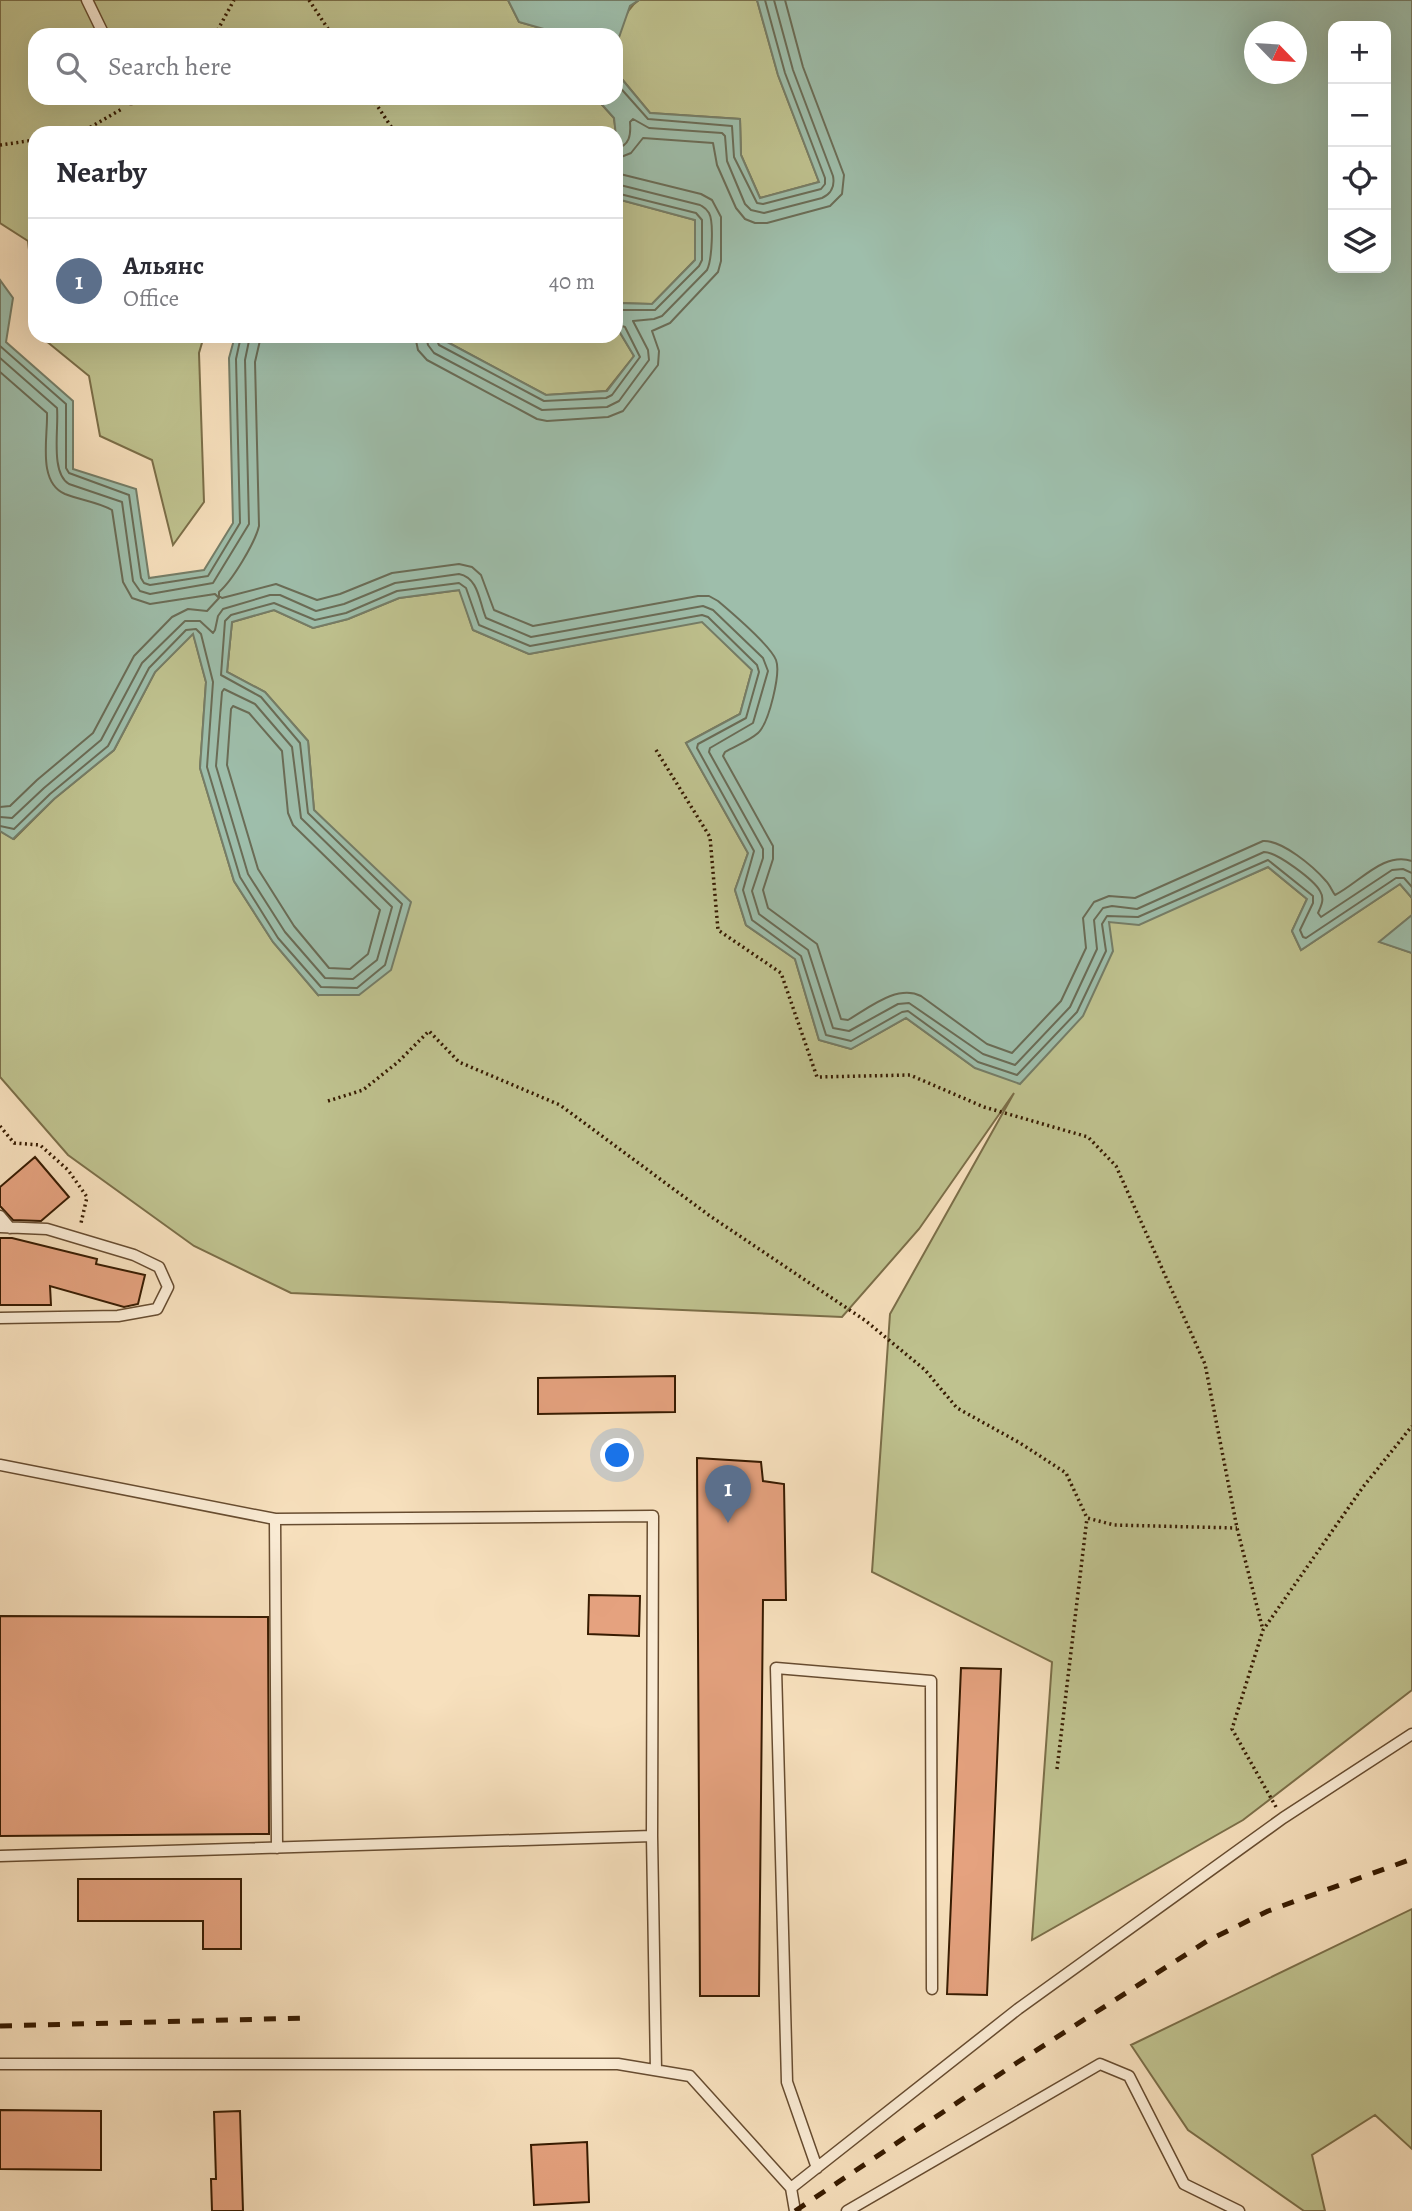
<!DOCTYPE html>
<meta charset="utf-8">
<style>
:root{--surface:#fff;--page:#f7f7f7;--text:#2b2b33;--muted:#7c7c81;--line:#e1e1e2;--accent:#8f2418}
body{margin:0;font-family:Alegreya,serif;background:var(--page);color:var(--text)}
.controls{position:absolute;right:21px;top:21px;display:grid;overflow:hidden;border-radius:14px;box-shadow:0 7px 28px #0002}
.controls button{width:63px;height:63px;display:grid;place-items:center;padding:0;border:0;border-bottom:2px solid var(--line);background:var(--surface);color:var(--text);font:35px sans-serif}
.compass{position:absolute;left:1244px;top:21px;width:63px;height:63px;border-radius:50%;background:var(--surface);box-shadow:0 7px 28px #0002;rotate:115deg}
.you{position:absolute;left:618px;top:1456px;width:24px;height:24px;margin:-18px;border:5px solid #fff;border-radius:50%;background:#1a73e8;box-shadow:0 0 0 10px #1a73e833}
.badge{display:grid;place-items:center;width:46px;height:46px;border-radius:50%;background:var(--accent);color:#fff;font-size:23px;font-weight:700}
.pin{position:absolute;translate:-50% -58px;filter:drop-shadow(0 2px 4px #0008)}
.pin::after{content:'';position:absolute;top:37px;width:24px;height:21px;background:inherit;clip-path:polygon(0 0,100% 0,50% 100%)}
.list{margin:0;padding:0;list-style:none}
h2{display:flex;justify-content:space-between;align-items:center;height:91px;margin:0;padding:0 28px;font-size:30px}
h2 small{font-size:23px;font-weight:400;color:var(--muted)}
.list li{display:grid;grid-template-columns:46px 1fr auto;gap:21px;align-items:center;box-sizing:border-box;height:126px;padding:0 28px;border-top:2px solid var(--line)}
.list b{display:block;font-size:26px;white-space:nowrap}
.list p{margin:0;font-size:23px;white-space:nowrap;color:var(--muted)}
.list em{font-size:23px;font-style:normal;color:var(--muted)}
.icon{flex:none;width:38px;height:38px;fill:none;stroke:currentColor;stroke-width:2;stroke-linecap:round;stroke-linejoin:round}
.map{position:relative;flex:none;width:1412px;height:2211px;overflow:hidden}
.search{position:absolute;background:var(--surface);box-shadow:0 7px 28px #0002;left:28px;top:28px;width:595px;height:77px;display:flex;align-items:center;gap:18px;box-sizing:border-box;padding:0 24px;border-radius:21px;color:var(--muted);font-size:26px}
.panel{position:absolute;background:var(--surface);box-shadow:0 7px 28px #0002;left:28px;top:126px;width:595px;height:217px;border-radius:21px}
.map>svg:first-child{display:block}
.green{fill:#bfc28f;stroke:#7b6e48;stroke-width:2}
.water{fill:#9ebeab;stroke:#757d67;stroke-width:2;fill-rule:evenodd}
.lines{fill:none;stroke-linecap:round;stroke-linejoin:round}
.shore{stroke:#6a6c56;stroke-width:2}
.building{fill:#e5a27f;stroke:#371b01;stroke-width:2}
.service-casing{stroke:#674c30;stroke-width:13}
.path{stroke:#371b01;stroke-width:3.5;stroke-dasharray:2 3.5;stroke-linecap:butt}
.service{stroke:#faebd4;stroke-width:10}
.rail{stroke:#371b01;stroke-width:5;stroke-dasharray:12 12;stroke-linecap:butt}
</style>
<div class="map">
<svg width="1412" height="2211" viewBox="0 0 1412 2211">
<rect width="100%" height="100%" fill="#f7e0bd"/>
<filter id="stains"><feTurbulence type="fractalNoise" baseFrequency=".00286" numOctaves="4"/><feColorMatrix values="0 0 0 0 .2 0 0 0 0 .09 0 0 0 0 .02 0 0 0 .5 -.17"/></filter>
<radialGradient id="worn" r=".72"><stop offset=".6" stop-color="#630" stop-opacity="0"/><stop offset="1" stop-color="#630" stop-opacity=".3"/></radialGradient>
<path class="green" d="M0,0h508l11,22 46,13h-530v63h561l18,20 2,15h-581v171l-7,-63 -28,-18z
M639,0h118l21,75 41,107 -59,16 -19,-43 -1,-36 -90,-6 -34,-41c0,-23 2,-58 23,-72z
M616,197l1,2 78,21v40l-43,44 -36,-1z
M616,326l18,30 -28,35 -60,4 -110,-59h180z
M40,336h164l-5,17 5,149 -31,43 -21,-85 -52,-24 -11,-60z
M460,590l13,40 56,24 173,-33 50,49 -12,44 -54,29 62,110 -13,37 11,35 49,34 24,81 32,9 55,-31 69,50 134,-146 113,-35 46,-20 39,32 -15,32 9,19 99,-66 12,14v17l-32,27 32,11v737l-169,130 -211,120 20,-278 -180,-90 18,-258 124,-221 -95,136 -77,88 -551,-24 -97,-47 -126,-91 -68,-78v-246l14,8 40,-40 60,-49 41,-78 38,-39 13,49 -6,86 34,113 39,61 45,53 42,-139 -46,-46 -6,-69 -43,-49 -38,-20 5,-50 42,-12 39,18 35,-9 51,-21z
M1412,1909v240l-37,-34 -63,40 13,56h-21l-116,-81 -57,-85z"/>
<path class="water" d="M508,0h131l-9,6 -14,40v-11h-51l-46,-13z
M757,0h655v898l-12,-14 -99,66 -9,-19 15,-32 -39,-32 -129,58 -30,-3 4,29 -30,65 -63,68 -45,-16 -69,-50 -55,31 -32,-9 -24,-81 -49,-34 -11,-35 13,-37 -62,-110 54,-29 12,-44 -50,-48 -173,32 -56,-24 -14,-40 -60,8 -51,21 -35,9 -39,-18 -42,12 -5,50 38,20 43,49 6,69 97,92 -20,68 -32,25h-41l-45,-53 -39,-61 -34,-113 6,-86 -13,-48 -38,38 -41,78 -60,49 -41,40 -13,-8v-551l13,18 -7,44 67,59v68l63,20 13,89 55,-8 29,-47 -4,-165 6,-22h201l110,59 61,-4 27,-35 -18,-30v-23l36,1 43,-44v-40l-78,-21v-54l-3,-27 -18,-20h20v-26l34,41 90,6 1,36 19,43 59,-16 -41,-107zM1333,26h53v242h-53zM1254,32h42v42h-42z
M1412,915v38l-33,-11z"/>
<g class="lines">
<path class="shore" d="M616,83l32,36 84,7 2,31 23,46 6,1 58,-15 4,-5v-6l-40,-105 -20,-73
M616,149c14,-4 15,-14 14,-27l3,-3 16,9 73,5 3,3 2,25 18,43 6,6 13,3 58,-15c9,-4 13,-12 11,-22l-40,-106 -19,-70
M616,159l15,-6 12,-15 70,5 4,22 19,43 9,11 10,4h12l63,-17 12,-12 2,-19 -41,-108 -18,-67
M616,193l80,20 6,7v40l-3,6 -44,44h-39
M261,336l-6,26 4,164c-4,17 -27,55 -40,66v4l3,2 54,-14 41,16 23,-6 52,-21 67,-9 13,3 9,8 13,35 39,16 165,-30h11l9,5c13,11 52,44 58,59 5,13 -7,63 -18,73 -9,8 -23,13 -33,19l-2,4 50,90v13l-10,31 5,18 49,36 24,75 7,1c21,-12 49,-36 73,-24l66,48 25,9 49,-52 25,-53 -3,-30 11,-16 15,-6 26,2 128,-57c19,-1 50,25 63,40 4,4 6,10 9,14 24,-12 49,-44 77,-34
M415,336l3,14 9,10 110,59 10,2 61,-4 15,-6 35,-46 1,-14 -7,-20 18,-8 48,-51 3,-11v-44l-9,-17 -11,-6 -85,-21
M426,336l2,9 6,8 108,57 65,-3 12,-6 30,-41 -1,-10 -15,-29 21,-2 8,-3 45,-46c5,-10 7,-48 2,-57 -3,-5 -4,-5 -9,-8l-84,-21
M435,336l4,9 105,56 62,-3 6,-3 28,-38 -15,-30 -9,-3
M0,346l66,58v64l3,5 60,22 12,83 3,5 6,2 58,-9 32,-53 -4,-164 5,-23
M0,358l57,50c2,20 -7,65 12,76l53,18 11,79 7,10 10,3 63,-11 36,-59 -4,-164 5,-24
M0,372l47,41c1,24 -10,69 18,81 15,6 33,8 47,16l11,72 9,16 18,6 65,-10 4,4 -12,13 -19,-2 -16,8 -38,39 -41,77 -56,47 -27,26 -10,1
M224,689l31,15 37,43 9,71 91,89 -15,53 -24,19 -28,-1 -40,-46 -37,-58 -32,-108 6,-74z
M233,706l16,7 33,38 6,62 5,12 87,85 -12,44 -18,15 -21,-1 -35,-42 -36,-57 -31,-104 4,-56z
M0,817l12,1 32,-30 57,-48 41,-77 43,-42h15l13,12 2,-3 3,-14 5,-7 47,-14h10l36,16 28,-7 51,-21 64,-9c20,4 20,28 27,44l45,19 172,-31 10,4 50,48 5,13 -15,52 -43,25 -1,4 54,97v9l-11,33 7,23 49,36 25,78 16,3 49,-27 11,-1 74,51 32,11 55,-58 27,-58 -3,-29 9,-12 9,-2 25,3 127,-57c13,0 50,28 56,39 5,8 1,15 -2,22l3,4 71,-47 11,-1 9,4
M0,826l14,3 36,-35 58,-48 41,-78 37,-38 10,-1 5,5 12,48 -6,85 33,110 38,61 43,49 36,1 28,-23 17,-61 -94,-91 -8,-70 -39,-46 -40,-22 4,-54 6,-6 43,-12 41,17 31,-7 51,-22 62,-8 7,5 13,37 51,21 172,-31 6,2 49,48 2,7 -13,46 -48,26 -1,4 57,103 -11,39 9,30 49,36 25,79 25,6 51,-29 6,-1 70,51 39,13 60,-63 29,-61 -4,-27 5,-8 31,1 130,-57 45,36v7l-13,27 3,7 3,1 90,-60h8l8,9"/>
</g>
<path class="building" d="M35,1157l34,40 -28,24 -28,-1 -13,-14v-19z
M0,1238h12l85,21 -1,5 49,11 -7,29 -14,3 -74,-21 1,19h-51z
M675,1376v36l-137,2v-36z
M697,1458l64,4 2,19 21,3 2,116h-23l-4,396h-59z
M589,1595l51,1 -1,40 -51,-2z
M0,1616l268,1 1,217 -269,2z
M961,1668l40,1 -14,326 -40,-1z
M78,1879h163v70h-38v-28h-125z
M0,2110l101,1v59l-101,-1z
M240,2111l3,100h-31l-1,-32h5l-2,-67z
M587,2142l2,60 -55,3 -3,-60z"/>
<g class="lines">
<g class="service-casing">
<path id="service" d="M87,0l17,35
M130,98l1,1
M0,1216l10,12
M0,1227l47,2 87,26 25,12 9,20 -11,22 -39,7 -118,2
M0,1465l275,54
M277,1848l-2,-329 378,-3 -1,320
M0,1856l652,-20 4,234
M0,2064h618l72,12 101,112
M817,2168l-30,-86 -11,-414 155,13 1,308
M795,2211l-4,-23 227,-179 265,-191 129,-84
M847,2211l253,-147 29,12 55,108 55,27"/>
</g>
<path class="path" d="M309,0l23,35
M215,35l19,-35
M372,98l20,30 10,5
M143,100l15,-2
M75,133l7,-1 40,-23
M458,133l7,-2 16,2
M0,145l35,-5
M656,750l54,87 8,93 63,43 36,104 93,-2 74,32 104,30 28,29 89,198 32,164 26,102
M328,1101l35,-11 35,-28 31,-31 30,31 101,43 150,111 156,105 59,49 32,38 63,35 46,30 21,45 27,7 123,3
M0,1126l14,17 26,2 28,25 19,27 -6,26
M1057,1769l30,-251
M1276,1807l-44,-78 31,-99 100,-143 49,-61"/>
<use href="#service" class="service"/>
<path class="rail" d="M0,2026l305,-8
M795,2211l223,-149 189,-121 61,-30 144,-52"/>
</g>
<rect width="100%" height="100%" filter="url(#stains)"/>
<rect width="100%" height="100%" fill="url(#worn)"/>
</svg>
<div class="controls">
<button>+</button>
<button>−</button>
<button><svg class="icon" aria-label="locate" viewBox="0 0 24 24"><circle cx="12" cy="12" r="6"/><path d="M12 2v4M12 18v4M2 12h4M18 12h4"/></svg></button>
<button><svg class="icon" aria-label="layers" viewBox="0 0 24 24"><path d="M12 4l9 5-9 5-9-5zM3 14l9 5 9-5"/></svg></button>
</div>
<svg class="compass" viewBox="-18 -18 36 36"><path d="M0-13l5 13h-10z" fill="#e53935"/><path d="M0 13l5-13h-10z" fill="#7c7c81"/></svg>
<div class="you"></div>
<div class="pin badge" style="left:728px;top:1523px;background:#5c6f8a">1</div>
<div class="search"><svg class="icon" aria-label="search" viewBox="0 0 24 24"><circle cx="10" cy="10" r="6"/><path d="M15 15l6 6"/></svg>Search here</div>
<section class="panel">
<h2>Nearby<small></small></h2>
<ul class="list">
<li><span class="badge" style="background:#5c6f8a">1</span><div><b>Альянс</b><p>Office</p></div><em>40 m</em></li>
</ul>
</section>
</div>
